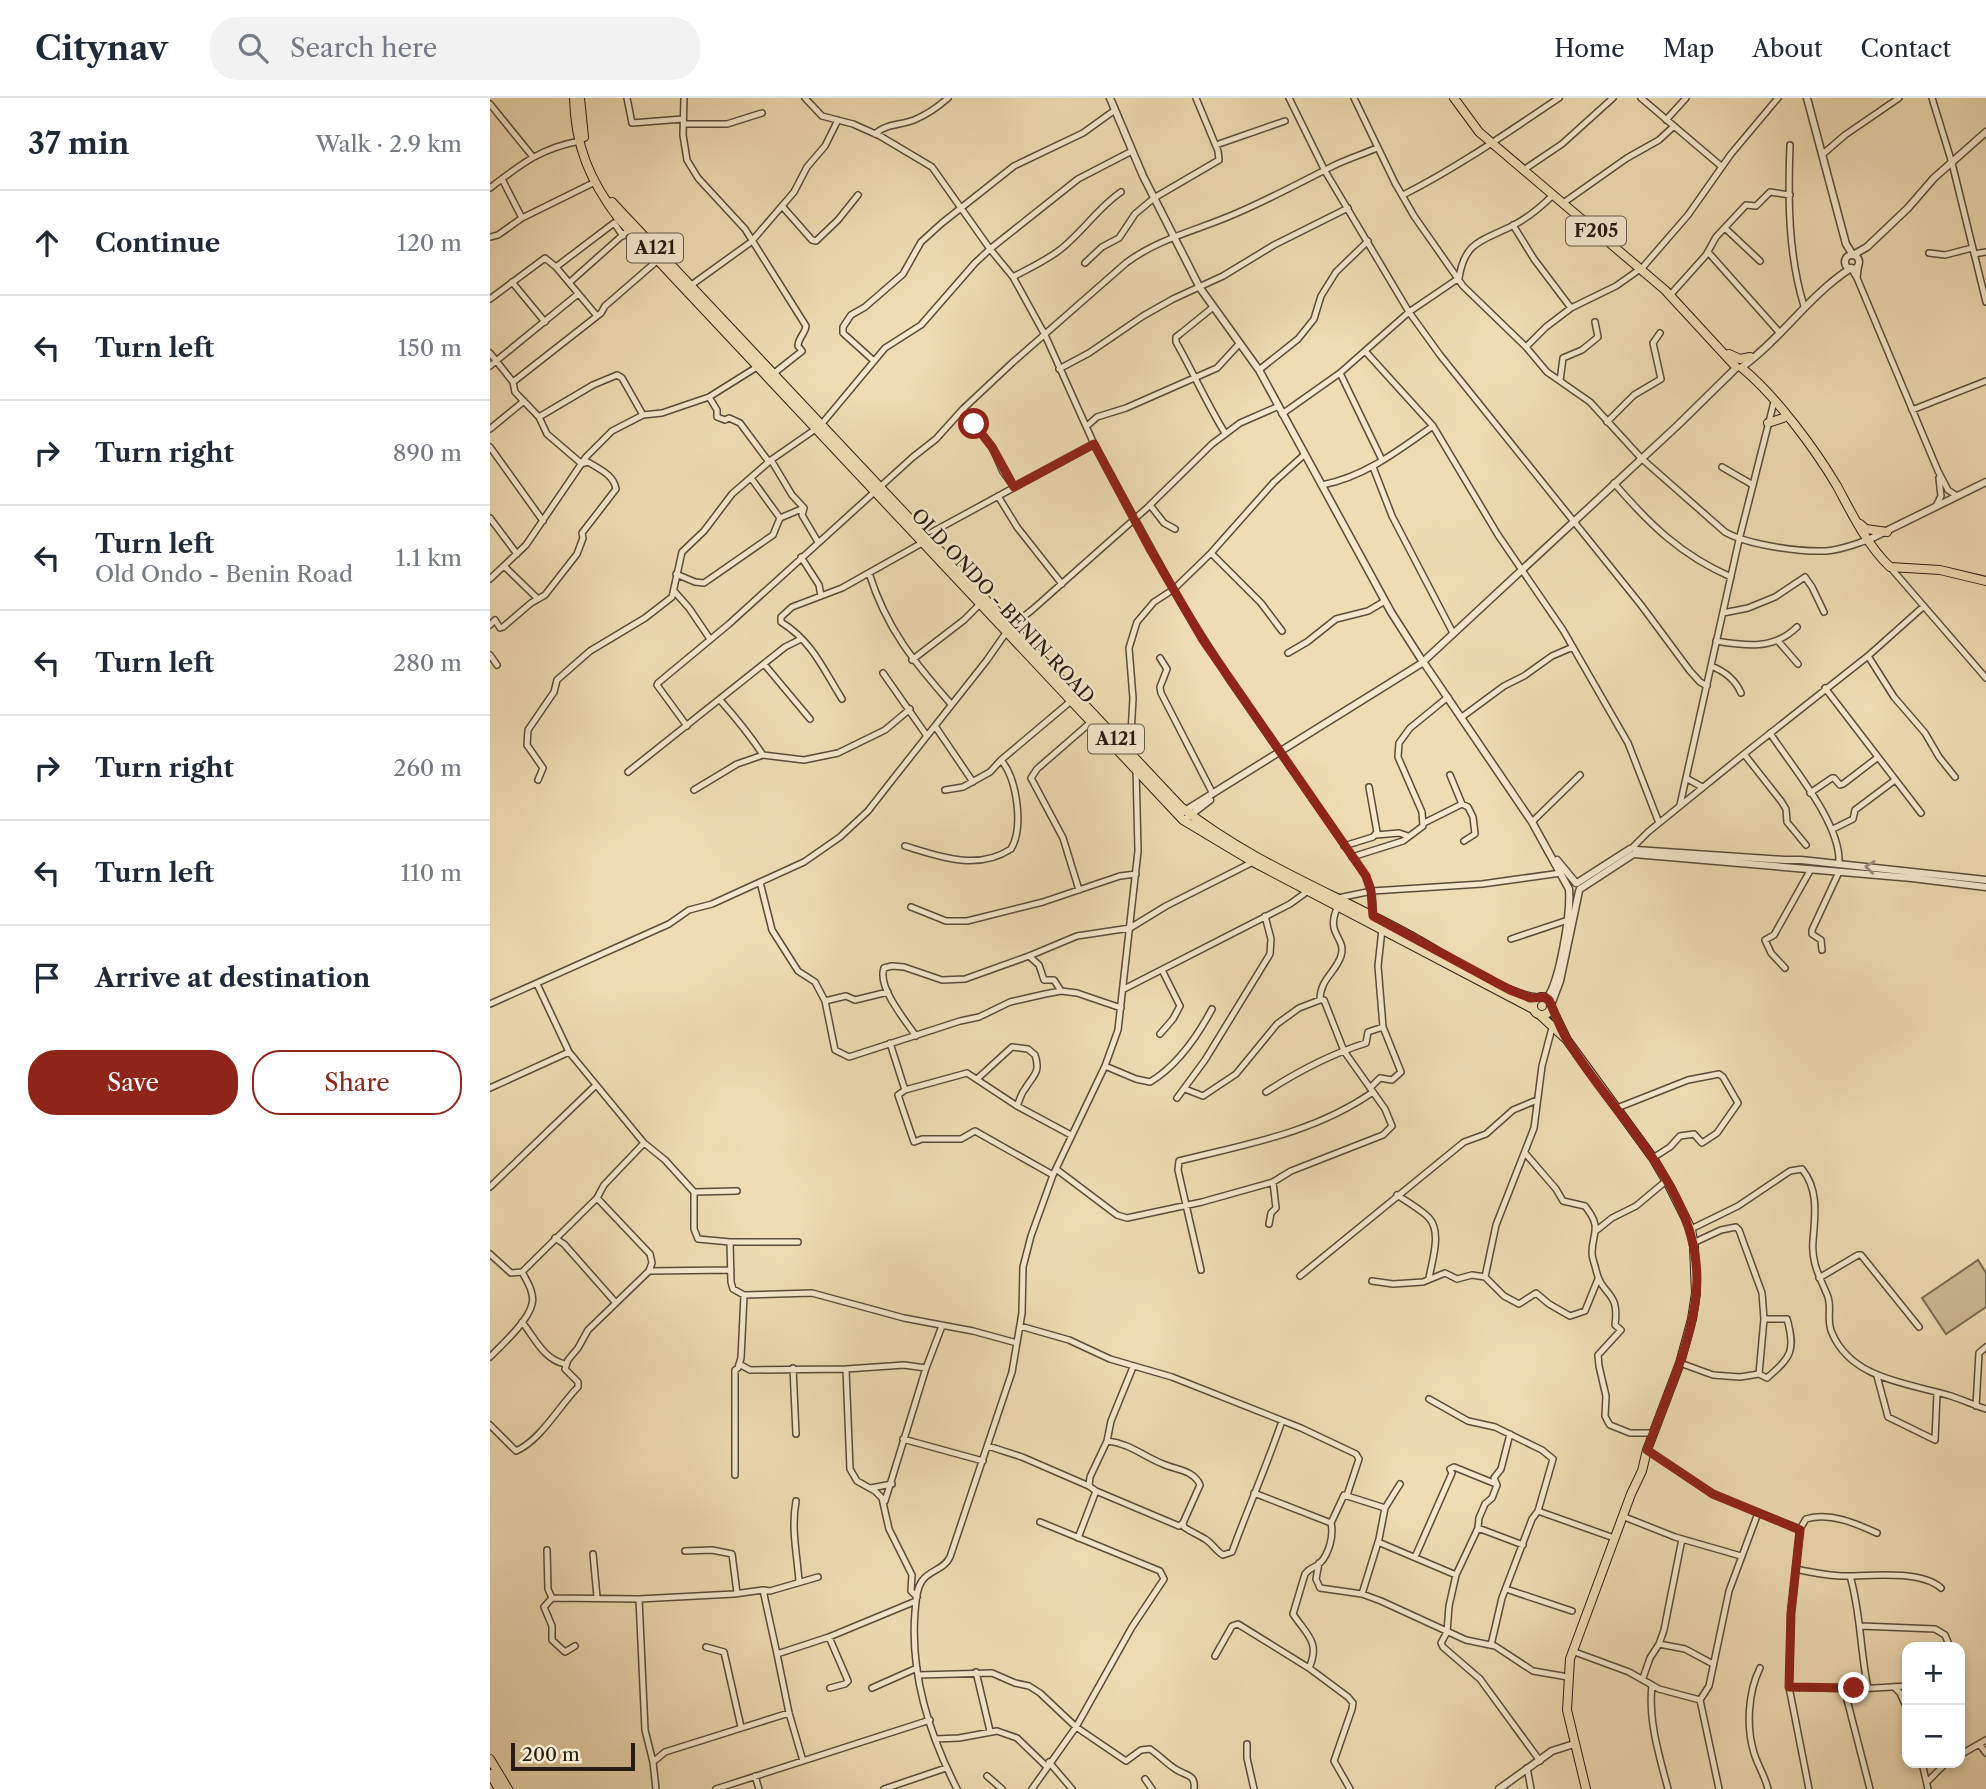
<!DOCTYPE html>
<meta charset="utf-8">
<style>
:root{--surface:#fff;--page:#f2f2f3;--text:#1f2937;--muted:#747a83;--line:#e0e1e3;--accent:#8f2418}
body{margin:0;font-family:"Libre Caslon Text",serif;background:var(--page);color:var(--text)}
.controls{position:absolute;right:21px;bottom:21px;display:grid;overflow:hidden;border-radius:14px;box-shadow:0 4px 10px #0003}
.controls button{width:63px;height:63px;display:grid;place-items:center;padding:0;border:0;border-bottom:2px solid var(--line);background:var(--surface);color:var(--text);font:35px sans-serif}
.scale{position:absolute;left:21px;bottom:18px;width:124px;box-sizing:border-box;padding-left:7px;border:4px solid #271c13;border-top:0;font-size:19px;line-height:24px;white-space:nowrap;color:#271c13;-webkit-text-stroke:5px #f5e8cd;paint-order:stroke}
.stop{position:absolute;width:21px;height:21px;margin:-16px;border:5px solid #8f2418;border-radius:50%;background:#fff}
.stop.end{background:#8f2418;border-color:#fff;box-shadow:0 2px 7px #0008}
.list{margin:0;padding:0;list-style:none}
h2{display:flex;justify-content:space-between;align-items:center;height:91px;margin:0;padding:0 28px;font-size:30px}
h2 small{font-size:23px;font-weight:400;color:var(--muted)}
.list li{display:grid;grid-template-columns:46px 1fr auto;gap:21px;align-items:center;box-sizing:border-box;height:105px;padding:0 28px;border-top:2px solid var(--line)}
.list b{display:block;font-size:26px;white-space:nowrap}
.list p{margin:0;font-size:23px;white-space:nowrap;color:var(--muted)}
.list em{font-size:23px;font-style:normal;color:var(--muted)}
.actions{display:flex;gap:14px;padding:21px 28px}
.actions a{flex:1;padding:16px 0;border:2px solid var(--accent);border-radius:28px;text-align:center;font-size:24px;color:var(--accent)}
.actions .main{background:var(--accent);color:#fff}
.icon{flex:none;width:38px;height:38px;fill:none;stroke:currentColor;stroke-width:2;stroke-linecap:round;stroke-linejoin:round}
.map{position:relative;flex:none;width:1496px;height:1691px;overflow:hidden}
header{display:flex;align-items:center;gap:42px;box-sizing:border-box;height:98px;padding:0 35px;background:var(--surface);border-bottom:2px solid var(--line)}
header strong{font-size:33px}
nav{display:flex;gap:38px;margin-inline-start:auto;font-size:24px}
.search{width:490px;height:63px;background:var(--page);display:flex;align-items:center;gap:18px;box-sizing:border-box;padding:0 24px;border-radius:28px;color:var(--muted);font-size:26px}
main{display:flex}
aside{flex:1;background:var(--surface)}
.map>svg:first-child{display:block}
.pitch{fill:#cdbb97;stroke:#7a6c55;stroke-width:2}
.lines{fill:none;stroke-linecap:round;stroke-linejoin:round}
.minor-casing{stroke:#594c3b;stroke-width:8}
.tertiary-casing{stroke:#594c3b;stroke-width:9}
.primary-casing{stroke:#271c13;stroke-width:10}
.trunk-casing{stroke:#271c13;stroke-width:10}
.minor{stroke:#f5e8cd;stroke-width:5}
.tertiary{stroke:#f5e8cd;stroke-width:6}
.primary{stroke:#efdcb2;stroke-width:8}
.trunk{stroke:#efdcb2;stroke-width:8}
.oneway{stroke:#988c79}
.route{stroke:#8f2418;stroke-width:9}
.labels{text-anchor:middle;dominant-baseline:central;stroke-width:5;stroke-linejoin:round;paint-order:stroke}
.shield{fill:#f5e8cd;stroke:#65594b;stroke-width:2}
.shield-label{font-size:18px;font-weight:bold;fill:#271c13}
.street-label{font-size:19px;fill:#271c13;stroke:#f5e8cd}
</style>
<header>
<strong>Citynav</strong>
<div class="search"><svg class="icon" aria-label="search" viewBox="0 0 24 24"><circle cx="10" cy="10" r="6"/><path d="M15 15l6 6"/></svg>Search here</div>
<nav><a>Home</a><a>Map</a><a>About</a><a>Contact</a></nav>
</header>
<main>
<aside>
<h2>37 min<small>Walk · 2.9 km</small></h2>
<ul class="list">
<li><svg class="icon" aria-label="ahead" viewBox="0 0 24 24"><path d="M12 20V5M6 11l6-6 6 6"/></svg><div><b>Continue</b></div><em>120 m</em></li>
<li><svg class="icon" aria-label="left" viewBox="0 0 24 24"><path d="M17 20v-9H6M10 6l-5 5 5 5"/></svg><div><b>Turn left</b></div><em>150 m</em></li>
<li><svg class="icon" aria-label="right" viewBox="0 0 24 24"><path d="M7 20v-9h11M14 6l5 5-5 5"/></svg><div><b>Turn right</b></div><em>890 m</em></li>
<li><svg class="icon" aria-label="left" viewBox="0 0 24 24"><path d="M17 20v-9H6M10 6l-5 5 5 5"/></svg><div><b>Turn left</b><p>Old Ondo - Benin Road</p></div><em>1.1 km</em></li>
<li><svg class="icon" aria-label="left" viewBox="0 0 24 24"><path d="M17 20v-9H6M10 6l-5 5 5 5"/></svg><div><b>Turn left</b></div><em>280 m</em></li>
<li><svg class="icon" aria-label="right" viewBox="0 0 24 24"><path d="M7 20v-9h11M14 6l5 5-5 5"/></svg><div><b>Turn right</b></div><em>260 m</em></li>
<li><svg class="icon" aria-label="left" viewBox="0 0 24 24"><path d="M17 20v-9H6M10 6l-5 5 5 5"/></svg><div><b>Turn left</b></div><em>110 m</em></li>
<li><svg class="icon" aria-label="arrive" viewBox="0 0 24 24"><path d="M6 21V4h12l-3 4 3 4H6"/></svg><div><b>Arrive at destination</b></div></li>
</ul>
<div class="actions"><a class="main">Save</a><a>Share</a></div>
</aside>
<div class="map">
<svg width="1496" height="1691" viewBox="0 0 1496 1691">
<rect width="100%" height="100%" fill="#efdcb2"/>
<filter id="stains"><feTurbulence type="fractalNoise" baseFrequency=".00286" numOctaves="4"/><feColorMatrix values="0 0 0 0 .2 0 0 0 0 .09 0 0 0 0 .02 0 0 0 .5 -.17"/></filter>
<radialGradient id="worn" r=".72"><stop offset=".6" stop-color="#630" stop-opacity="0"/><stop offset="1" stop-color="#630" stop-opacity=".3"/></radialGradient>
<path class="pitch" d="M1488,1162l8,13v34l-40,27 -24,-36z"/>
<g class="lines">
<g class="minor-casing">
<path id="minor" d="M137,0l5,25 51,-4
M194,0l-1,37 4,25 11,18 47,51 61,97c-1,8 -8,12 -8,20l4,5 -29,23
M315,0l17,18 31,8 27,12 52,31 58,82 23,28 32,58 49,109 87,159 50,79 135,194 6,15 1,25
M799,0l36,73 84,141 31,43 201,250 49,66 10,11 7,4
M864,0l41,85 19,33 49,70 63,61 21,25 43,30 51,56 84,74c23,13 74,20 101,19 15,-1 29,-7 42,-11
M1151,0l80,68
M1442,0l20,65 34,139
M0,6l43,53
M1176,22l20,-22
M194,26h43l35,-11
M385,36c10,-10 26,-9 39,-14 12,-5 24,-13 34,-22
M726,47l69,-24
M1300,47c-2,54 -2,109 14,161
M1333,56l22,-19 54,-37
M1035,71l37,-25 51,-46
M12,81l20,39
M0,90c31,-24 51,-40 90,-47
M913,97c54,-27 105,-63 156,-97
M1076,103l61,-43 32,-18 14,-13
M292,108l30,34 4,1 22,-21 20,-25
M1023,127l21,34 37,49
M1235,130l35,33
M0,139l8,-2 24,-17 71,-35
M1218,154l71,80
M1439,155l16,2 27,-7
M1484,156l12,-2
M595,165l17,-16 17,-9 16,-24 19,-16 65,-38 -1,-9 -22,-53
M66,169l58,-44 9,13
M1361,170l6,10 81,193 10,19 9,6
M523,179c15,-8 30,-15 44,-25 24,-17 39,-43 64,-60
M1367,180l2,-16
M22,184l33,40
M80,184l55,-49
M200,188l61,-44 43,-50 13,-25 18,-21 13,-26
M1182,195l34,-38 10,-18 30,-32 10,1 14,-14 20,3
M0,201l55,-41 11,9 41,49
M722,210l-32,26 -4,3v5c17,30 31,62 49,91
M1036,249l20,-20 25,-19 45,-22 27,-19 45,-52 43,-61 47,-56
M875,253l68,75 65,109 65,95 65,113 31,80
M0,255l23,29 2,10 24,25 8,17 35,30 6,-2c11,7 26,13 28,27l-34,44 1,5 -6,16 -32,41 -14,8 -28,24 -3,1 -5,-8 -5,5
M384,263l-31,-28v-6l8,-12 14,-8 38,-33 18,-32 21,-19 72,-57 69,-33 32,-23
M0,268l88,-72
M569,271l30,-16 54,-37 30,-17 50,-23 51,-31 74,-37
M769,272l39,-31 16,-20 7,-23 15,-24 32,-31
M850,275l42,87
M1070,283l3,-23 19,-8 16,-13 -3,-15
M23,284l88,-69 4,-7 53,-46
M219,299l8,13v7l8,3 4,-2 11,5 29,39
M473,311l29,38 11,25 11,15
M1422,312l74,-29
M792,316l58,-41 69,-61 50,-34c6,-38 24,-37 55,-53 15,-8 27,-18 39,-30
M49,319l54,-32 24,-10 5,3 21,37
M1117,324l27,-27 27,-16 -8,-36 7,-10
M597,328l10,-9 29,-9 91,-40 23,-25
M0,331l34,-28
M0,349l53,74
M281,362l21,35 12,13 -2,7 16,27
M883,369l19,49 61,117
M1232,369l31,18
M261,380l29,40
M1124,385c36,42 67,72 117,94
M832,387c42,-8 76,-34 111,-59
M508,398l19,31 45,57
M660,407l14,18 11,6
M1446,408l5,-10 -2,-18
M0,420l27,36
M435,438l169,-92
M721,455l50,50 21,28
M311,459l18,28 2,11
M14,468l34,33
M1400,469l96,111
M379,475c17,55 45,89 82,131
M186,476l19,8 9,1 69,-48 7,-17 24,-10
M0,481l36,-34 60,-88 26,-26 31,-16 19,-2 47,-16 48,-30
M184,493l15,17 21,31
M1233,515l25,-5 27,-11 30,-20 7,10 12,25
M1226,543c30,5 58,9 81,-14
M1288,543l20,23
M798,555l19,-11 29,-23 32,-8 17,-10
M0,557l7,10
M1378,558l26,41 31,36 14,24 16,20
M670,560l7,11 -7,18 1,6 52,101
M422,562l52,-40 16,-16
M274,566l46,55
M1221,568c13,5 24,13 30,27
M393,575l44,63
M1335,590l96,125
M352,601c-19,-30 -29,-57 -61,-77v-5l11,-10 50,-19 80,-45
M230,602c16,18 30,35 43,55
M972,619l42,-31 20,-10 28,-20 21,-9
M197,628l-30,-41 1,-2 71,-59 184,-167 23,-18 27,-30 49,-46 114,-100c33,-25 73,-33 111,-50 33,-14 64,-31 96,-47 14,-7 30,-12 44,-18
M445,628l38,56
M1280,635c22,34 71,90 69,130
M640,654l3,-54 -4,-50 8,-26 17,-20 20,-13 37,-36 63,-71 31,-28
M1254,656l37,47 5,8 1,13 19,23
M138,674l157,-125 16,-8
M960,677l12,29
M1196,680l16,9
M48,682l5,-12 -16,-23 1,-15 26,-38 3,-12 33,-29 55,-33 27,-21 10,-45 22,-21 28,-37 39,-34 49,-34 65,-78 36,-23 54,-62 15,-14 88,-70 54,-28
M204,692l43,-26 26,-9 41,5 34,-7 47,-23 25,-21
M455,692l18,-3 27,-15 11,-12 70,-59
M1320,695l22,-15h2l6,7 3,-1 34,-26
M1190,707l59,-265 35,-138
M1042,724l48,-47
M934,725l38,-19 6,3 5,10 2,17 -11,7
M1343,731l20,-10 2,-9 40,-30
M886,737l23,-2 9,3
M415,748c36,11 72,25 106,3 13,-22 6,-70 -10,-89
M854,748l29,-9 4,-5 -8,-45
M1142,750l16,-16 96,-78 124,-98 56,-50
M862,759l51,-16 20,-15 -1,-14 -24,-55 1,-14 11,-15 38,-31
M270,784l12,48 26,41 17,11 10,19 10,49 14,7 111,-36 19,-4 31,-15 35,-8 16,-3 16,2 44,15
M589,792l-16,-52 -32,-60 6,-9 54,-47
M848,800l34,-7 110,-7 79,-11
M421,809l35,14h21l76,-19 77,-26 16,-2
M1021,841l57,-19
M1332,852l-1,-10 -9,-6v-4l27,-58
M539,858l10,9 5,15h10l7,11
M1295,870l-14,-15 -6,-13 9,-5 37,-66
M47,886l32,68 75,91 21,17 29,32v37l4,10 32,3 1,40 2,7 11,6 68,-2 92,25 69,13 44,12
M634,891l166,-85 18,-13
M830,902c0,-21 16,-28 21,-44 6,-20 -18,-21 -2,-52
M335,903l21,-5 9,4 33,-8
M0,906l179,-80 20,-14 23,-6 92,-42 36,-25 28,-26 25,-32 94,-119 23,-33 22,-17 115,-102 65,-64 28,-21 39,-17
M670,936l13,-15 7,-13 -18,-36
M426,938c-11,-16 -39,-49 -32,-68l8,-2 12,1 38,13 23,-1 64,-23 48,-20 53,-8 36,-22 87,-44
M400,945l15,47 -7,5 16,47 8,-3h39l14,-8 78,44
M615,968l31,13 14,3c27,-16 47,-45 62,-73
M487,981l35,-32 16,2 7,6c6,18 -2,20 -10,34 -4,4 -5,11 -8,17
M0,990l79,-36
M880,990l10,-10 12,2 9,-8 -18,-45 -5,-61 4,-37
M695,991l18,7 33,-22 41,-50 22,-16 21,-8
M415,992l62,-17 50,33 54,29
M776,994c31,-20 65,-38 100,-49l2,-11 15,-5
M687,1000l28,-38 65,-106 1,-15 -6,-23
M1127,1010l71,-28 31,-6 4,3 15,26 -21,30 -15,10 -8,-9 -14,2 -10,11 -17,11
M1035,1055l31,36 7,12 22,5c18,23 7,26 7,47 0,5 3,12 4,17 6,27 24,20 19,55l6,5 -23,25 1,11 7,30 -1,20 3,6 2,3 20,8h23
M566,1071l61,46 10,3 75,-16 71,-20 18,-11 92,-36 9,-9 -7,-17 -41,-58 -20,-51h-4
M0,1089l106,-102
M204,1094l43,-1
M907,1097c9,6 26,16 32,23 13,14 3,43 0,60
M779,1126l2,-11 5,-5 -3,-26
M1201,1131l47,-23 52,-35 12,-2c17,21 13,46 11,72 -2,22 7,36 15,56 4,12 -2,23 4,36 20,47 77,50 119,63 12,4 23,9 35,13
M1107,1132l15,-12 24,-12 30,-25
M65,1140l9,6 52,59
M240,1144h68
M1203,1145l28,-13 15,-3 3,3 23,63 2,26 -5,55
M0,1156l21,19 11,-1 75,-74 7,-13 40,-42
M711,1172l-23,-100 1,-9c68,-17 135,-28 194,-69
M159,1173l82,-1
M810,1178l164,-134 22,-8 27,-24 24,-10
M995,1179l11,-52 38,-97 8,-62 10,-38
M1329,1180l39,-23h3l58,72
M882,1183l21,3 30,-2 22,-9 12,6 15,-4 13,2 19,19 15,8 17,-11 13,11 21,12 15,-5 13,-32
M32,1224c13,16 21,37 43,42
M530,1228l49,14 41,19 62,18 129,51 55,26 3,5 -12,36
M0,1259c12,-12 39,-37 42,-53 3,-10 -5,-23 -10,-32
M1190,1265l33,12 27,2 19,-3 8,4c24,-21 29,-27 20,-59h-23
M249,1266l11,6 96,-1 58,-4 22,3
M303,1270l3,66
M356,1271l4,100 7,12 18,10 7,7 7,31 23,46 -1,16 6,6
M1387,1278l11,41 47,23 2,-47
M939,1301l39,22 27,6 47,23 11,9 -15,52 -6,8 -30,79 -11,47
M1486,1308l3,-53 7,-6
M0,1327l26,26c25,-11 43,-45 62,-64v-5l-13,-13 3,-9 10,-12 10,-18 61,-59 3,-8 -2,-9 -53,-56
M1020,1336l-9,35 -7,9 3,7 -5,13 -7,6 -6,14 -1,10 -22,47 -7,31 -2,26 -6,11 2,4 37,32 60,82
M413,1341l80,22
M498,1348l34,11 67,29
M1157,1352l65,44 88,35
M245,1377v-105l3,-2 3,-10 3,-63
M381,1390l21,-4
M606,1393l83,35 4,-3 17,-38c-6,-15 -24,-15 -37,-21 -20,-8 -34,-21 -56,-23
M764,1395l77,30
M306,1403c-5,28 1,53 3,80
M395,1403l41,-133 16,-42
M1048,1413l76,27
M1132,1418l53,21 66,19
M693,1425l1,4c7,5 13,7 21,12 7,4 11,12 18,16l9,-3c16,-44 35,-87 50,-131
M988,1430l45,17
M588,1440l18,-47 -7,-5 1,-9 17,-36 4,-20 22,-54
M888,1444l78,33
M57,1452l1,39 4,9
M195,1453l27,-1 20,4 5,39
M103,1456l4,43
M925,1459l37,-84 -2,-4 4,-2 42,17
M829,1465l-3,16 4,9 42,6 19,7 85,39 29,6 38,25 35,6
M1306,1471c18,4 37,8 55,7 25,-1 71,-5 90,12
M1360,1478c11,37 10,75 18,112
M1016,1491l66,22
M273,1492l7,1 48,-14
M872,1496l17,-55 6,-31 15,-24
M149,1501l6,131 8,32 3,27
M1371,1528l74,3 10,6 5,12
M339,1539l19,44 -3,3 -15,4
M1169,1546l26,5 28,15
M85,1548l-10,6 -13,-12v-14l-8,-19 8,-9 87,1 95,-5 29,-4 14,64 52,-17 87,-36
M216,1549l18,5 17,75
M1082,1553l57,21 30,17 41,11
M287,1556l12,59 14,48
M725,1558l17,-30 6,-2 71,44 39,29 5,6 -1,6 -18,52 16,28
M819,1570c12,-26 -3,-34 -16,-54l12,-40c5,-7 10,-6 15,-11 9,-9 14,-28 11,-40l13,-28 41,13
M1270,1570c-12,24 -14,59 -6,85 4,13 11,23 14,36
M486,1574l14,59
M428,1577l74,-2 23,10 14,3 11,7 36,34 50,34 15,-11 9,-1c9,6 18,16 27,21 10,6 19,5 17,19
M1153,1580l7,-20 9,-14 5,-14 18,-91
M1162,1587c-4,35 7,70 16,104
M1299,1589l70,2 48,-3
M1404,1589l6,6 7,16
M382,1590l45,-20
M1354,1590l26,101
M445,1641l24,-1 38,-7 20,7 29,28
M757,1646v14l7,31
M1490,1647l6,8
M1470,1657l26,-15
M163,1664l12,-10 124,-39
M559,1664l23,27
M1432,1665l6,26
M1037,1670l4,21
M265,1678l4,13
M497,1678l15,13
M655,1681l7,10
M1437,1684l19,-19
M226,1691l214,-69
M394,1691l62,-21
M467,1691c-27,-53 -47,-116 -42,-177 1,-10 1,-23 7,-31 7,-11 22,-11 28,-24l62,-185 10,-59 1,-46 8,-31 22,-61 52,-109 13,-36 20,-179 -2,-83
M542,1691l44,-62 56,-100 32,-48 -4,-8 -120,-49
M1229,1691l-19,-89 9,-14 20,-95 29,-78
M1319,1691l-20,-102 2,-74 9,-84 6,-10c24,-7 49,4 71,14"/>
</g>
<g class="tertiary-casing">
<path id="tertiary" d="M620,0l33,78 57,112 59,82 132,242 30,47
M1317,0l39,146 7,11 14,-8 41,-39 26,-30 52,-46
M1355 164a7 7 0 1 1 14 0a7 7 0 1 1-14 0Z
M1252,269c40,-29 66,-71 109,-99
M1378,442l118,-58
M936,561l252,-234 58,-57
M934,565l108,159 37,67
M693,714l239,-149
M698,719l22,-17
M1146,752l148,10h17l185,20
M1144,756l278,24 74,9
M1067,762l19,23
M1087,785l53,-34
M1090,791l52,-34
M1057,900c13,-17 24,-86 22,-108
M1061,907l9,-24 19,-90
M1009,1691l53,-38 22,-7"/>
</g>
<g class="primary-casing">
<path id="primary" d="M84,0c1,48 16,83 45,121l564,601 70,42 280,147
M90,0l4,39
M964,0l25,34 186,158 71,77
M122,104l569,605c69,55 152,86 228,128 30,16 97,61 128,63
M1239,256l11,5 10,-2
M1252,270c34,28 73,81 95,118 15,28 30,59 53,81l50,3 46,11
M1278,325l15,-5
M1370,426l6,5 21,3
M1043 908a9 9 0 1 1 18 0a9 9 0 1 1-18 0Z
M1061,909l16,33 86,118 17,29 21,42 3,18 2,46 -4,26 -12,44 -33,87 -5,21 -11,23 -61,165 -3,51 19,79
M1050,917l25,23"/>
</g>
<g class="trunk-casing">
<path id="trunk" d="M0,1661l18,30
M0,1676l9,15"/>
</g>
<use href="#minor" class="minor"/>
<use href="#tertiary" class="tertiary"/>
<use href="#primary" class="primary"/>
<use href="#trunk" class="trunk"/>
</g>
<defs><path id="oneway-chevron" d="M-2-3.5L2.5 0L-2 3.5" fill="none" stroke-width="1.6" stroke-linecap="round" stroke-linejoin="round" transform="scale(1.75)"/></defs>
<use class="oneway" href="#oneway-chevron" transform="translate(1380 769) rotate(-173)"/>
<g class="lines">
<path class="route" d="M484,326l18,23 22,40 80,-43 56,105 53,91 163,236 5,15 2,25 137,74 21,8 14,-1 4,3c6,13 10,26 17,38 50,84 146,159 129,266 -8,51 -31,98 -48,146l66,44 87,36 -9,83 -2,74 65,1"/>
</g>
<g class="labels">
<g class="shield">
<rect x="1076" y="118.5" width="60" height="29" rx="5"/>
<rect x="137" y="135.5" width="56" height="29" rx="5"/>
<rect x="598" y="626.5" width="56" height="29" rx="5"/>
</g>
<g class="shield-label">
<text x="1106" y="133">F205</text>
<text x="165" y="150">A121</text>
<text x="626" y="641">A121</text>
</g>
<g class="street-label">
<text transform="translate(513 508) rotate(47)">OLD ONDO - BENIN ROAD</text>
</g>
</g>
<rect width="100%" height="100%" filter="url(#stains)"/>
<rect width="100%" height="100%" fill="url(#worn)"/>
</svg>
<div class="controls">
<button>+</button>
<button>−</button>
</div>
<div class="scale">200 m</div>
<div class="stop" style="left:484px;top:326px"></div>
<div class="stop end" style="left:1364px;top:1590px"></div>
</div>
</main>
